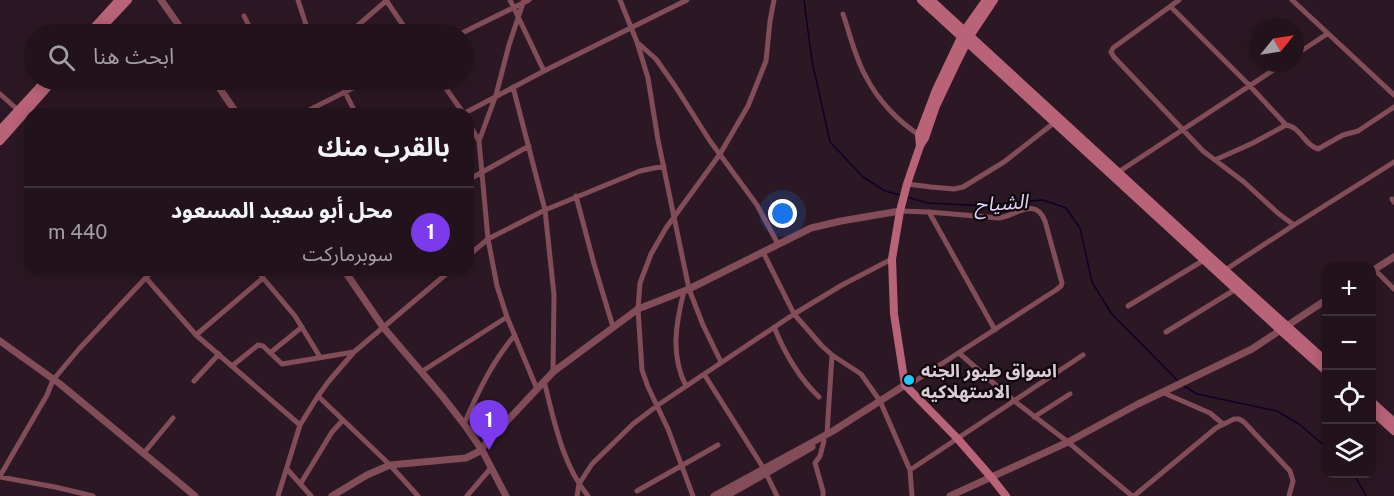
<!DOCTYPE html>
<html lang="ar">
<meta charset="utf-8">
<style>
:root{--surface:#21121b;--page:#2d2028;--text:#f1f3f6;--muted:#a29ea3;--line:#3e323a;--accent:#7c3aed}
body{margin:0;font-family:"Public Sans","Noto Sans Arabic",sans-serif;background:var(--page);color:var(--text);direction:rtl}
.controls{position:absolute;right:18px;bottom:18px;display:grid;overflow:hidden;border-radius:12px;box-shadow:0 3px 15px #0003}
.controls button{width:54px;height:54px;display:grid;place-items:center;padding:0;border:0;border-bottom:2px solid var(--line);background:var(--surface);color:var(--text);font:30px sans-serif}
.compass{position:absolute;left:1250px;top:18px;width:54px;height:54px;border-radius:50%;background:var(--surface);box-shadow:0 3px 15px #0003;rotate:60deg}
.you{position:absolute;left:783px;top:214px;width:21px;height:21px;margin:-15px;border:4px solid #fff;border-radius:50%;background:#1a73e8;box-shadow:0 0 0 9px #1a73e833}
.badge{display:grid;place-items:center;width:39px;height:39px;border-radius:50%;background:var(--accent);color:#fff;font-size:20px;font-weight:700}
.pin{position:absolute;translate:-50% -50px;filter:drop-shadow(0 2px 3px #0008)}
.pin::after{content:'';position:absolute;top:32px;width:21px;height:18px;background:inherit;clip-path:polygon(0 0,100% 0,50% 100%)}
.list{margin:0;padding:0;list-style:none}
h2{display:flex;justify-content:space-between;align-items:center;height:78px;margin:0;padding:0 24px;font-size:26px}
h2 small{font-size:20px;font-weight:400;color:var(--muted)}
.list li{display:grid;grid-template-columns:39px 1fr auto;gap:18px;align-items:center;box-sizing:border-box;height:90px;padding:0 24px;border-top:2px solid var(--line)}
.list b{display:block;font-size:22px;white-space:nowrap}
.list p{margin:0;font-size:20px;white-space:nowrap;color:var(--muted)}
.list em{font-size:20px;font-style:normal;color:var(--muted)}
.icon{flex:none;width:33px;height:33px;fill:none;stroke:currentColor;stroke-width:2;stroke-linecap:round;stroke-linejoin:round}
.map{position:relative;flex:none;width:1394px;height:496px;overflow:hidden;direction:ltr}
.search{position:absolute;background:var(--surface);box-shadow:0 3px 15px #0003;left:24px;top:24px;width:450px;height:66px;display:flex;align-items:center;gap:15px;box-sizing:border-box;padding:0 21px;border-radius:33px;color:var(--muted);font-size:22px}
.panel{position:absolute;background:var(--surface);box-shadow:0 3px 15px #0003;left:24px;top:108px;width:450px;height:168px;border-radius:18px;direction:rtl}
.map>svg:first-child{display:block}
.lines{fill:none;stroke-linecap:round;stroke-linejoin:round}
.stream{stroke:#0f0028;stroke-width:1.5}
.minor{stroke:#824c58;stroke-width:5}
.tertiary{stroke:#824c58;stroke-width:7}
.secondary{stroke:#b96378;stroke-width:8}
.poi-dot{fill:#20c9fd;stroke:#0f070b;stroke-width:2}
.labels{text-anchor:middle;dominant-baseline:central;stroke-width:4.5;stroke-linejoin:round;paint-order:stroke}
.poi-label{font-size:18px;font-weight:bold;fill:#dbcdd5;stroke:#0f070b;text-anchor:start}
.water-label{font-size:20px;font-style:italic;fill:#ddd4fc;stroke:#0f070b}
</style>
<div class="map">
<svg width="1394" height="496" viewBox="0 0 1394 496">
<rect width="100%" height="100%" fill="#2c1824"/>
<g class="lines">
<path class="stream" d="M804,0l8,61 18,81 33,35 22,14 15,4
M907,197l21,6 59,3 28,-4 28,-2 23,8 14,20 12,54 19,31 67,68
M1184,386l13,8 80,17 22,13 27,23
M1354,474l12,22"/>
<path class="minor" d="M298,0l11,34
M386,0l23,34
M510,0l34,71
M620,0l17,42 11,36 10,62 31,149 14,36 18,37
M1179,0l-66,48 -2,4 3,5 89,94 41,31 35,32 15,11 100,-63
M1292,0l102,95
M1171,7l79,79 36,39
M843,14c7,20 12,43 22,61 12,24 33,47 56,61
M244,16l9,18
M341,34l15,-7 31,-27
M460,34l69,-34
M639,44l17,15 19,27 35,55 47,64 21,39
M1295,55l32,-21
M339,80l17,34
M440,80l24,34
M513,87l32,123 9,85 -1,77
M219,88l21,-8
M0,94l18,16
M301,114l68,-34
M463,114l81,-43 143,-71
M468,122l11,19 9,98 9,47 10,31 30,72
M479,141l17,-46 13,-50 15,-45
M1215,160l38,-17 33,-18c15,2 18,20 32,24l25,-14 15,-4 36,-24
M1117,173l167,-110
M468,180l61,-34
M907,184l24,3 23,2 9,-2 41,-25 51,-40
M576,196l18,68 19,63
M1392,199l2,3
M900,211l29,1 70,6c16,-2 36,-22 46,3l17,62 -1,3 -5,4 -144,93 -7,2
M929,212l66,118
M763,252l31,62 28,32 10,9 29,19 19,27 30,69 2,26
M468,256l20,-17 57,-29 95,-39 24,-5
M1374,269l20,20
M1225,270l69,-45
M146,278l50,57 104,90
M263,278l32,38 25,41
M684,291c-8,32 -14,64 2,95
M1128,306l76,-46
M774,327c11,27 24,50 45,70
M1166,332l70,-43
M196,335l67,-57 -6,-8
M270,353l32,-26
M959,353l54,47 55,42 64,54
M232,366l26,-21 5,1 19,18 72,-12
M421,372l86,-55
M704,374l60,95 13,27
M194,381l25,-27
M544,381c10,39 18,83 44,115
M1164,393l46,20 13,11
M318,396l72,69 28,31
M1034,417l36,-23
M464,424c14,-32 28,-62 51,-89
M827,434l5,-79
M143,454l30,-36
M287,469l24,27
M910,470l173,-115
M0,476l47,-81 6,-15 26,-31 74,-79
M0,477l55,10 38,9
M301,483l31,-51 11,-12
M637,491l81,-46
M278,496l22,-71 18,-29 11,-15 25,-29 97,-82
M467,496l24,-28
M577,496l2,-12 13,-20 41,-40 25,-19 136,-91 48,-29 50,-26
M693,496l-25,-67 -20,-42 -6,-17 -4,-61 2,-26 11,-29 15,-26 54,-74 28,-48 18,-45 4,-40 4,-21
M823,496v-5l-8,-28 5,-7 4,-15
M1134,496l82,-68 18,-9h5l5,3 46,49 3,10 -4,15"/>
<path class="tertiary" d="M161,0l24,34
M214,80l23,34
M344,270l39,57 59,69 22,28 18,26 24,46
M1372,271l22,-14
M0,341l60,43 135,112
M332,496l35,-21 23,-10 76,-7 12,-6 75,-80 85,-63 51,-20 122,-61 30,-7 59,-10
M714,496l119,-65 72,-46
M726,496l86,-49
M950,496l118,-54 70,-38 114,-55 74,-49"/>
<path class="secondary" d="M921,0l359,330 46,41
M931,0l285,262 110,99
M994,0l-24,36 -14,28 -20,42 -11,32 -5,8 -13,38 -7,27 -8,48 2,55 11,71 52,53 34,39 15,19
M88,34l31,-34
M96,34l32,-34
M0,130l46,-50
M0,141l54,-61
M920,146l-1,-11 17,-45 28,-59 22,-31
M1372,402l22,20
M1372,411l22,20"/>
</g>
<circle class="poi-dot" cx="909" cy="380" r="6"/>
<g class="labels">
<g class="poi-label">
<text x="921" y="370">اسواق طيور الجنه<tspan x="921" dy="21">الاستهلاكيه</tspan></text>
</g>
<g class="water-label">
<text transform="translate(1001 203) rotate(-4)">الشياح</text>
</g>
</g>
</svg>
<div class="controls">
<button>+</button>
<button>−</button>
<button><svg class="icon" aria-label="locate" viewBox="0 0 24 24"><circle cx="12" cy="12" r="6"/><path d="M12 2v4M12 18v4M2 12h4M18 12h4"/></svg></button>
<button><svg class="icon" aria-label="layers" viewBox="0 0 24 24"><path d="M12 4l9 5-9 5-9-5zM3 14l9 5 9-5"/></svg></button>
</div>
<svg class="compass" viewBox="-18 -18 36 36"><path d="M0-13l5 13h-10z" fill="#e53935"/><path d="M0 13l5-13h-10z" fill="#a29ea3"/></svg>
<div class="you"></div>
<div class="pin badge" style="left:489px;top:450px">1</div>
<div class="search"><svg class="icon" aria-label="search" viewBox="0 0 24 24"><circle cx="10" cy="10" r="6"/><path d="M15 15l6 6"/></svg>ابحث هنا</div>
<section class="panel">
<h2>بالقرب منك<small></small></h2>
<ul class="list">
<li><span class="badge">1</span><div><b>محل أبو سعيد المسعود</b><p>سوبرماركت</p></div><em>440 m</em></li>
</ul>
</section>
</div>
